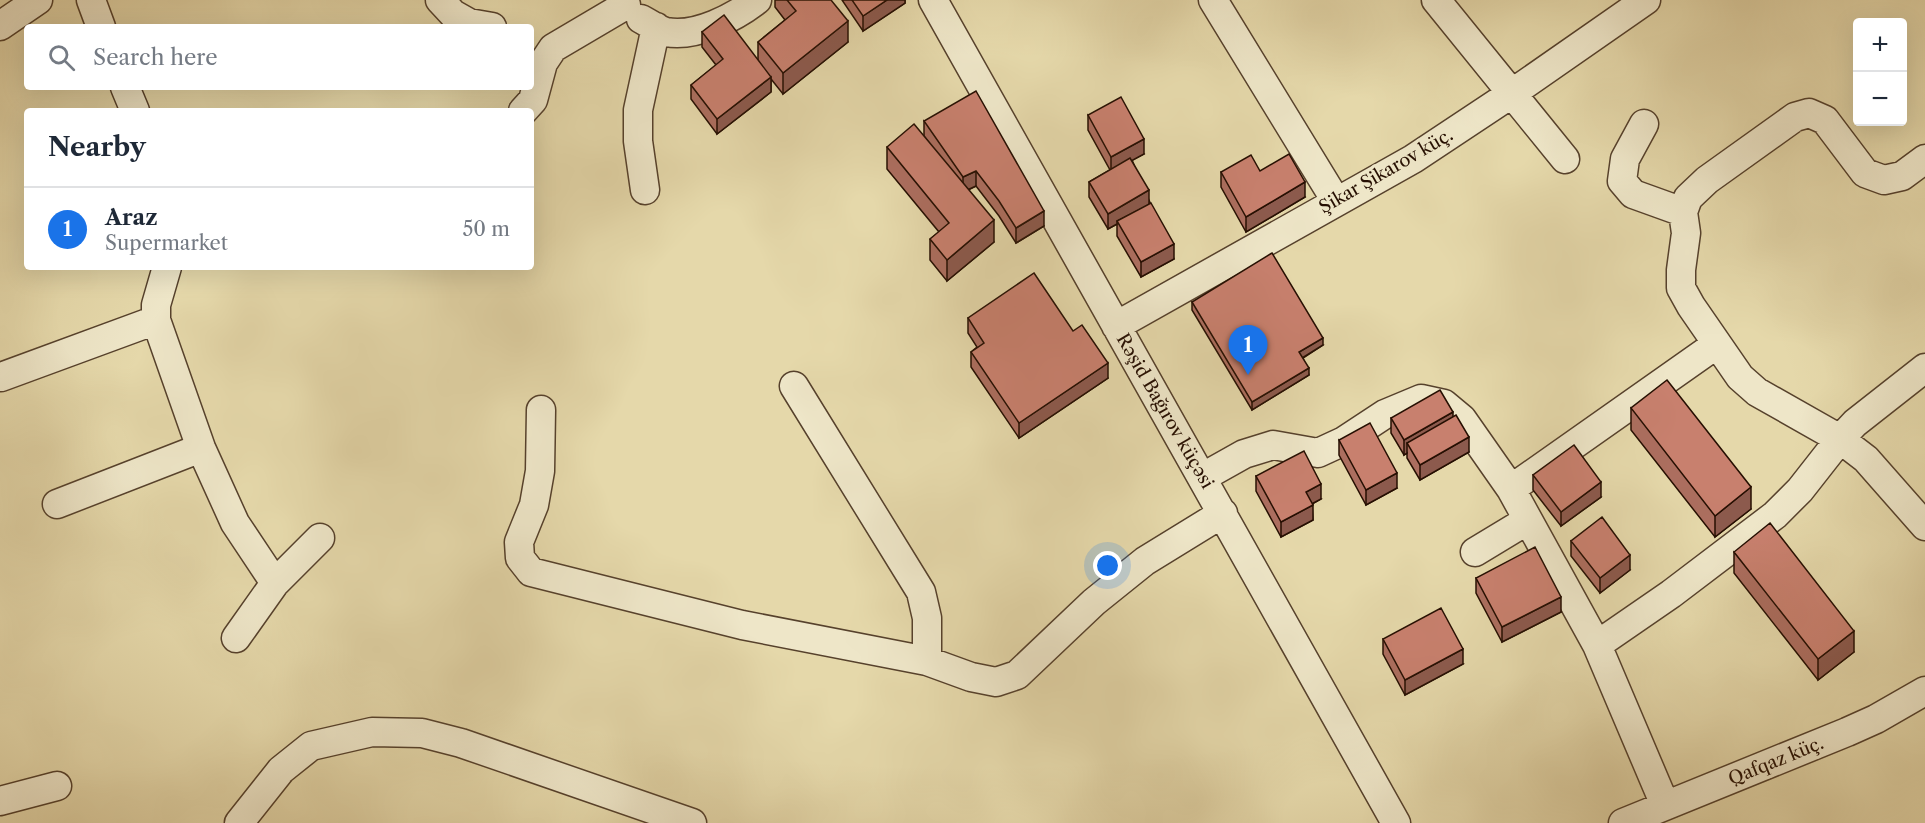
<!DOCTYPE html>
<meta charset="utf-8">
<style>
:root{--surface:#fff;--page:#f6f6f7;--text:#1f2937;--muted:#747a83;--line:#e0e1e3;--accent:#1a73e8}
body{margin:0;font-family:"Libre Caslon Text",serif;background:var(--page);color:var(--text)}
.controls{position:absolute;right:18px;top:18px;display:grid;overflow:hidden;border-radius:6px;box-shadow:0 6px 24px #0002}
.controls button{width:54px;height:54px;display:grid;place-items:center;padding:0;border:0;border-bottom:2px solid var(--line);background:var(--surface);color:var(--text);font:30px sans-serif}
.you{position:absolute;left:1108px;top:566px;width:21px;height:21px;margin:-15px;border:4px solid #fff;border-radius:50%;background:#1a73e8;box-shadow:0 0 0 9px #1a73e833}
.badge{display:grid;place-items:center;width:39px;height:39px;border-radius:50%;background:var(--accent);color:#fff;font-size:20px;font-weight:700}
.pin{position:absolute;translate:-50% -50px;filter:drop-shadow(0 2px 3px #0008)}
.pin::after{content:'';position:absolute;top:32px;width:21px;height:18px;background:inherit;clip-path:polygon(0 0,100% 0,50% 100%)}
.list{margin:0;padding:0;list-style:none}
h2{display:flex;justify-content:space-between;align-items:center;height:78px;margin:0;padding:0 24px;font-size:26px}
h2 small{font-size:20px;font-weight:400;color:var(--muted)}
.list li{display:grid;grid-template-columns:39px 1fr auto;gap:18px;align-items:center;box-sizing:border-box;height:84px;padding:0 24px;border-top:2px solid var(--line)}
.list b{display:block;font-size:22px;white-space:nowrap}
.list p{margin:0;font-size:20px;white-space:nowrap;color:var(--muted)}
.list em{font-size:20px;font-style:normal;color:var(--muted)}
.icon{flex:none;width:33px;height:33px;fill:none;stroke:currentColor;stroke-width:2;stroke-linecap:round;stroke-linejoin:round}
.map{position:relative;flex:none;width:1925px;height:823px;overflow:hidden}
.search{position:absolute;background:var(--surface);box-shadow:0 6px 24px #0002;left:24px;top:24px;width:510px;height:66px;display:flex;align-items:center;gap:15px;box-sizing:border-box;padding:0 21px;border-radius:6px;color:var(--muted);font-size:22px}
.panel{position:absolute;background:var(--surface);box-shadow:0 6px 24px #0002;left:24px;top:108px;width:510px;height:162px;border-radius:6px}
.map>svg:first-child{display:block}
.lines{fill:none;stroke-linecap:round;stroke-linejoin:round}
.minor-casing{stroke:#56412c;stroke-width:31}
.minor{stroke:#eee6c8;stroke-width:28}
.wall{fill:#ac6e5f;stroke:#260f02;stroke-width:1.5}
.shaded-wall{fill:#8c5a4d;stroke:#260f02;stroke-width:1.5}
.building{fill:#c8806e;stroke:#260f02;stroke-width:1.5}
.labels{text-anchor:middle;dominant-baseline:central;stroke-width:6;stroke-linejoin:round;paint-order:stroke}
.street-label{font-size:18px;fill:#260f02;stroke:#eee6c8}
</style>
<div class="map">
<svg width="1925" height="823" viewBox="0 0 1925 823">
<rect width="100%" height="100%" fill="#e5d8aa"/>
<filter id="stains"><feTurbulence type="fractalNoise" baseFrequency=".00333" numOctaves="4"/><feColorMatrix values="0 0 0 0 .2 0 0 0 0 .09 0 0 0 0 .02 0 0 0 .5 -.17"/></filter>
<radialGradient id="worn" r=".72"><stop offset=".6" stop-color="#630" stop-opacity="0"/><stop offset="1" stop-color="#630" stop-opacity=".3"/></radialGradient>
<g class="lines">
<g class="minor-casing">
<path id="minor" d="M91,0l10,27
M440,0l13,14 16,9 23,4
M933,0l463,823
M1213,0l123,201
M1436,0l129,159
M641,19c8,4 17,11 25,13 30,6 69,-15 91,-32
M0,26l38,-26
M125,87l10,24
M523,111l10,-11 10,-37 10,-15 73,-43
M1644,124l-19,35 -3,22 11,13 50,18
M1925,159l-23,17 -18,4 -19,-7 -40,-53 -16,-7 -14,4 -88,63 -19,18 -5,14 3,21 -5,37v18l10,18 49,71 17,15 83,47 26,20 59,67
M645,190l-7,-49v-31l18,-83
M167,267l-11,38v15l45,128 34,75 40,60 -39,55
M1116,326l297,-167 98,-65 135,-94
M1,377l155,-57
M794,386l127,206 6,26v43
M541,410l-1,61 -6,34 -15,37 1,16 11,14 211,53 185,36 44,16 25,5 21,-7 77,-73 51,-41 78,-48
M1203,477l41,-23 29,-9 45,8 26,-12 41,-27 36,-15 23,5 18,15 49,70 86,156 68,160
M1511,489l206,-145
M57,504l144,-56
M1475,552l53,-32
M275,583l45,-45
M1597,645l74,-51 104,-79 25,-25 40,-51 15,-16 70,-55
M0,801l57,-15
M239,823l42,-53 30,-24 61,-14 50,1 39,10 231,80
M1623,823l224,-91 29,-13 49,-28"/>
</g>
<use href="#minor" class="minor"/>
</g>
<path class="wall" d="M775,0h56l17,42 -65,52 -12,-15v13l-54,42 -26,-35v-14l25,-20 -14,-18v-15l56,28v-18l27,-22 -10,-13z
M842,0h63v3l-42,28z
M1088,115l56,39 -12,6 42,99 -33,18 -24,-41v-12l-9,5 -19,-32v-15l21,-12 -22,-40z
M924,121l120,105 -28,17 -17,-27 -23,-30 -8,4 26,52 -47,39 -17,-21v-21l9,-7 -52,-63v-22l43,-3 -6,-8z
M1260,171l45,26 -59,35 -25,-45v-15z
M1192,302l131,43 -20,13 6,17 -57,35 -60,-100z
M968,318l105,13 35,47 -89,60 -48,-71v-15l6,-5 -9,-14z
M1631,408l120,101 -36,28 -84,-107z
M1453,417l16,35 -49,28 -13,-22v-5l-3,2 -13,-22v-15z
M1339,440l58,48 -31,17 -27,-50z
M1533,475l68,22 -40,29 -28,-36z
M1256,476l65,23 -9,5 1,16 -32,17 -25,-46z
M1571,541l59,29 -30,23 -29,-37z
M1734,552l120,100 -36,28 -84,-107z
M1476,578l85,34 -59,30 -26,-49z
M1383,639l80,25 -58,31 -22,-41z"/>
<path class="shaded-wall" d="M887,0h18v3l-42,28v-15z
M848,21v21l-65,52v-21z
M771,77v15l-54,42v-15z
M1144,139v15l-33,18v-15z
M976,171v15l-13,6v-15z
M1305,182v15l-59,35v-15z
M1149,190v15l-32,16v3l-9,5v-15z
M1044,211v15l-28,17v-15z
M994,220v22l-47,39v-21z
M1174,244v15l-33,18v-15z
M1323,338v7l-24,15v-8z
M1108,363v15l-89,60v-15z
M1309,368v7l-57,35v-8z
M1453,412v15l-46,16v10l-3,2v-15z
M1469,437v15l-49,28v-15z
M1397,473v15l-31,17v-15z
M1601,482v15l-40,29v-14z
M1321,484v15l-15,8v-15z
M1751,487v22l-36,28v-21z
M1313,505v15l-32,17v-15z
M1630,555v15l-30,23v-15z
M1561,597v15l-59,30v-15z
M1854,631v21l-36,28v-21z
M1463,649v15l-58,31v-15z"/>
<path class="building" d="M787,0h44l17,21 -65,52 -25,-31 38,-31z
M852,0h35l-24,16z
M724,15l47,62 -54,42 -26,-34 32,-26 -21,-27z
M976,91l68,120 -28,17 -17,-27 -23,-30 -13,6 -39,-56z
M1121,97l23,42 -33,18 -23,-42z
M914,124l80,96 -47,40 -17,-21 19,-16 -62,-76z
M1289,154l16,28 -59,35 -25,-45 30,-17 9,16z
M1130,158l19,32 -41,24 -19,-32z
M1151,203l23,41 -33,18 -24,-41z
M1272,253l51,85 -24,14 10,16 -57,34 -60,-100z
M1034,273l39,58 9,-6 26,38 -89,60 -48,-71 13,-9 -16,-25z
M1667,380l84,107 -36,29 -84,-108z
M1440,390l13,22 -49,28 -13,-22z
M1456,415l13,22 -49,28 -13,-22z
M1370,423l27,50 -31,17 -27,-50z
M1574,445l27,37 -40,30 -28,-37z
M1304,451l17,33 -15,8 7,13 -32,17 -25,-46z
M1602,517l28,38 -30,23 -29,-37z
M1770,523l84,108 -36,28 -84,-107z
M1535,547l26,50 -59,30 -26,-49z
M1441,608l22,41 -58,31 -22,-41z"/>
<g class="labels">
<g class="street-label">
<text transform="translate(1386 171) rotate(-30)">Şikar Şikarov küç.</text>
<text transform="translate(1165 411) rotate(60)">Rəşid Bağırov küçəsi</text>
<text transform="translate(1776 761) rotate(-22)">Qafqaz küç.</text>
</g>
</g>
<rect width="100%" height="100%" filter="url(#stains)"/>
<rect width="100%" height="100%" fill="url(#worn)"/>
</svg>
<div class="controls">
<button>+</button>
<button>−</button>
</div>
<div class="you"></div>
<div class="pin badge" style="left:1248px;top:375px">1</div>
<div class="search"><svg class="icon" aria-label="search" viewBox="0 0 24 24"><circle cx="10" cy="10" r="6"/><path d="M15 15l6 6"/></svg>Search here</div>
<section class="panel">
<h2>Nearby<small></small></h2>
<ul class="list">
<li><span class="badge">1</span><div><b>Araz</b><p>Supermarket</p></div><em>50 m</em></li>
</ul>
</section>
</div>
